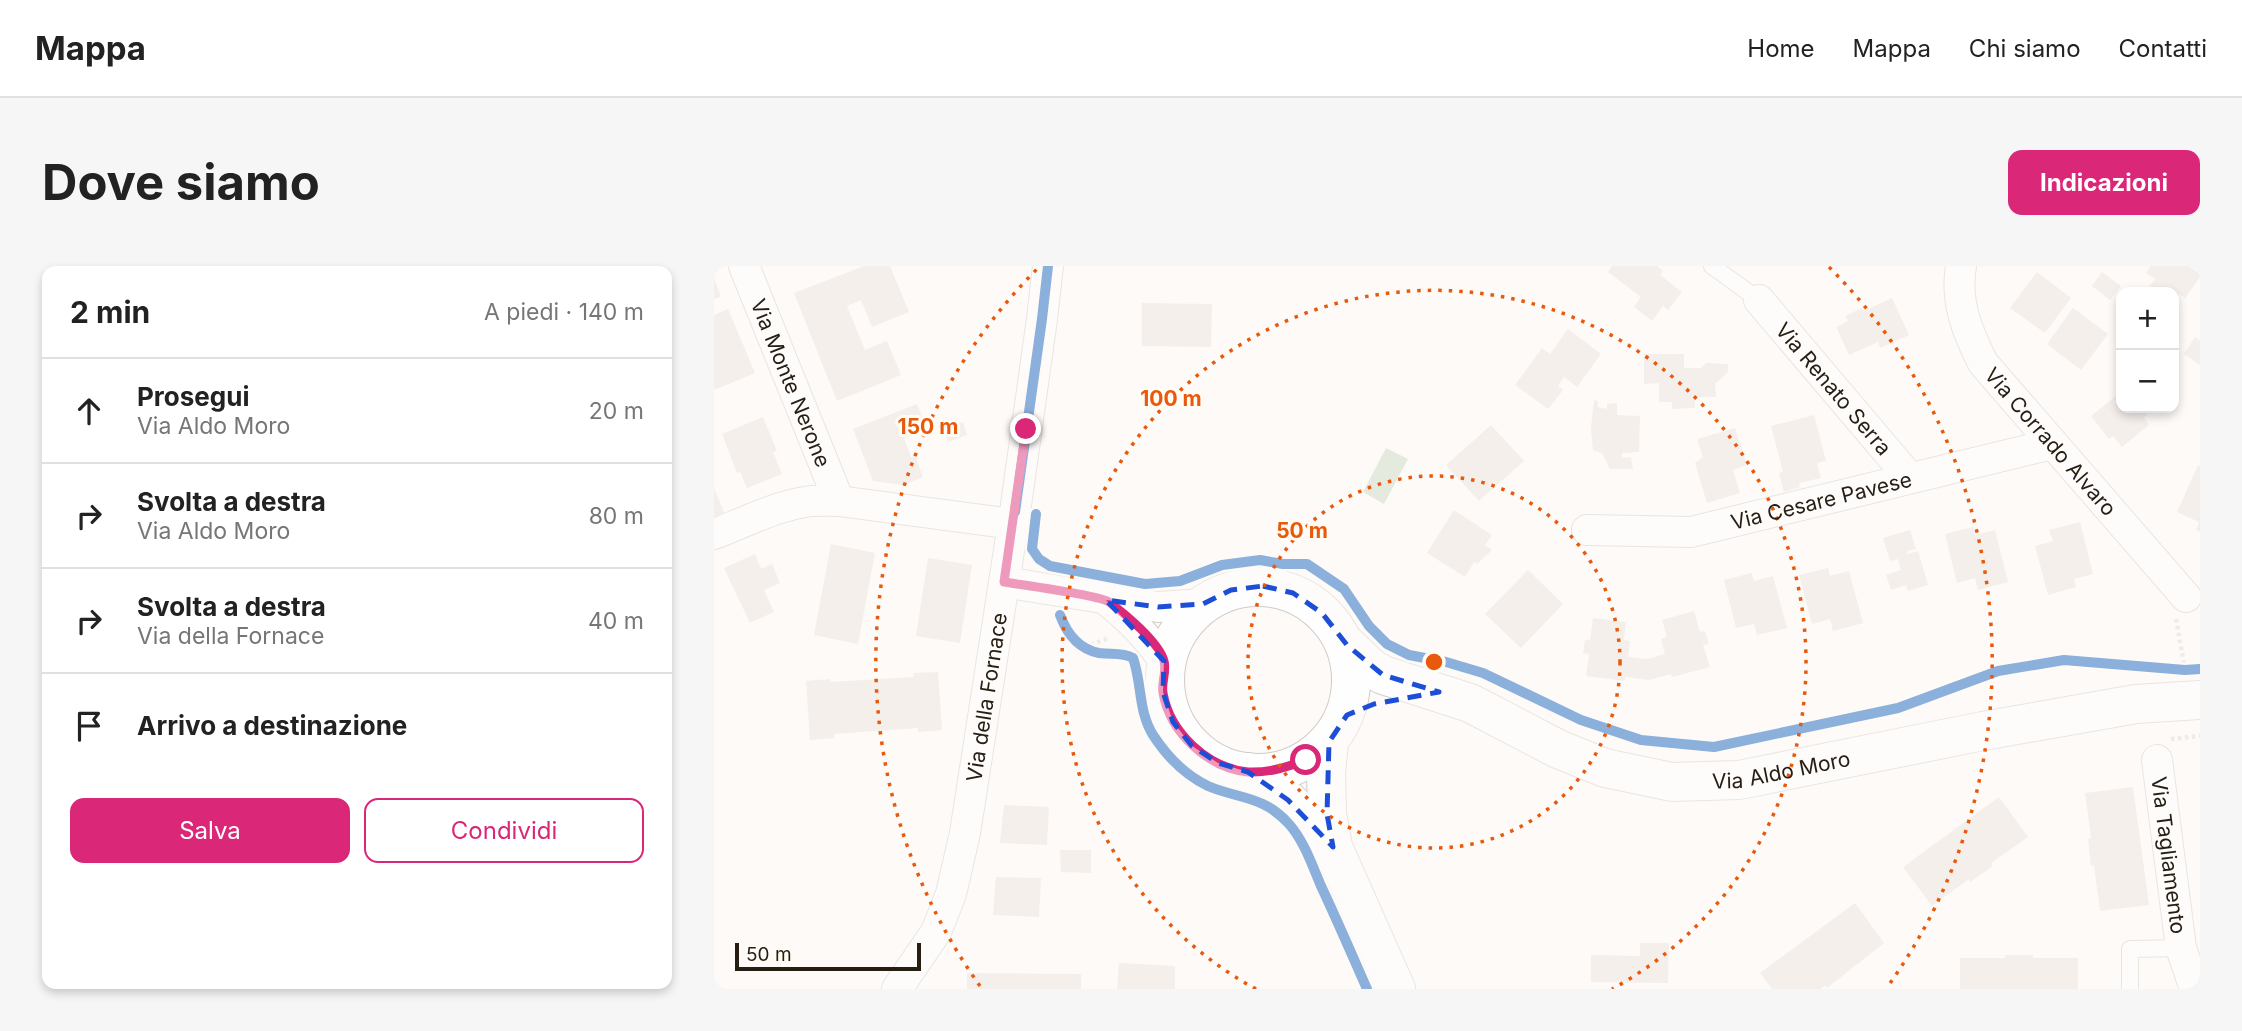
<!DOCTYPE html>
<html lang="it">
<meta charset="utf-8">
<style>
:root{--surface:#fff;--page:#f6f6f6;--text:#222;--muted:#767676;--line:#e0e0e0;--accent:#db2777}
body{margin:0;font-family:Inter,sans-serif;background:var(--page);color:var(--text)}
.controls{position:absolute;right:21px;top:21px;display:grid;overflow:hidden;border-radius:14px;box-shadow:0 4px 10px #0003}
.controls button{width:63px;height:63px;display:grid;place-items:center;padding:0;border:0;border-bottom:2px solid var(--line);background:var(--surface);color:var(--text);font:35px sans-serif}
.scale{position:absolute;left:21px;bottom:18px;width:186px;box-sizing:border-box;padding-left:7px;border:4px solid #261e13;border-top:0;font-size:19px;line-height:24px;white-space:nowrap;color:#261e13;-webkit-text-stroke:5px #fffbf5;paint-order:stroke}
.stop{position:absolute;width:21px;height:21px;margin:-16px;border:5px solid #db2777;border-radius:50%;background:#fff}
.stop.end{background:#db2777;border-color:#fff;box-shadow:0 2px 7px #0008}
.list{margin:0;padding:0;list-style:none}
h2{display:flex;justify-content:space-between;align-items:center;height:91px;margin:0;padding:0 28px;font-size:30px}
h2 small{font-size:23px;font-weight:400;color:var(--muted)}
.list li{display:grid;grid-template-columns:46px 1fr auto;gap:21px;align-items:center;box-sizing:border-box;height:105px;padding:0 28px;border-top:2px solid var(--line)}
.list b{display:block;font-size:26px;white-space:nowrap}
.list p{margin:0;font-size:23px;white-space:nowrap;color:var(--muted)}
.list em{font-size:23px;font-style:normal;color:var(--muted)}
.actions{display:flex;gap:14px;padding:21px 28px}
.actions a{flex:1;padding:16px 0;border:2px solid var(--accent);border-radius:14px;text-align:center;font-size:24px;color:var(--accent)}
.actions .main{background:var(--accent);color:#fff}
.icon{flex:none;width:38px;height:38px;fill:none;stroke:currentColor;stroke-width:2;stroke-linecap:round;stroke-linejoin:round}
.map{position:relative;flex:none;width:1486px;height:723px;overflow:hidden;border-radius:14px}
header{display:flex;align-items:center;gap:42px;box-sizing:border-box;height:98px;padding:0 35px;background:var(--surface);border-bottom:2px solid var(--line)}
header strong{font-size:33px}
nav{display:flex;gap:38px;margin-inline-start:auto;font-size:24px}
.intro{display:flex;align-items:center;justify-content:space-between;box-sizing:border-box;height:168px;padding:0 42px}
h1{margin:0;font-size:49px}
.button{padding:18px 32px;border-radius:14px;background:var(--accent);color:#fff;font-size:24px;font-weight:700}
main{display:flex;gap:42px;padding:0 42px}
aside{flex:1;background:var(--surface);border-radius:14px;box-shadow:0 4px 10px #0003}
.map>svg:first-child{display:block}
.water{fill:#c6dabf}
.building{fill:#eae2dd}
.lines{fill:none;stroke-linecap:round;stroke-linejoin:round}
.lane-casing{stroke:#d1ccc6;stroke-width:18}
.street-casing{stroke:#d1ccc6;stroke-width:32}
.secondary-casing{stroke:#d1ccc6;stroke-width:40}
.path{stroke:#dbdad8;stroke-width:4.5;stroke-dasharray:3.5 3.5;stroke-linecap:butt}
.lane{stroke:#fffefe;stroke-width:16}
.street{stroke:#fffefe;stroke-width:30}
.secondary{stroke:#fffefe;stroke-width:38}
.cycleway-casing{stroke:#fffbf5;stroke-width:15}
.cycleway{stroke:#0057b8;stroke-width:10}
.route{stroke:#db2777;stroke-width:9}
.marked{fill:none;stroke:#1d4ed8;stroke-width:5;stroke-dasharray:14 9;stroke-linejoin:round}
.ring{fill:none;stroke:#e8590c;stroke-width:3.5;stroke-dasharray:3.5 7}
.labels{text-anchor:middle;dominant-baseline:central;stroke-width:6;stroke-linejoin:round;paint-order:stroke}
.street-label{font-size:21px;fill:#261e13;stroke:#fffbf5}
.centre{fill:#e8590c;stroke:#fffbf5;stroke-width:3.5}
.ring-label{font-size:21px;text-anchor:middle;font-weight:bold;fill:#e8590c;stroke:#fffbf5;stroke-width:6;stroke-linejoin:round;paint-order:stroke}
</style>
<header>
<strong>Mappa</strong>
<nav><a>Home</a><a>Mappa</a><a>Chi siamo</a><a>Contatti</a></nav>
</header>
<div class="intro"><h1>Dove siamo</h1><a class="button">Indicazioni</a></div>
<main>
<aside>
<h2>2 min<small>A piedi · 140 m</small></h2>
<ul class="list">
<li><svg class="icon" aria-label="ahead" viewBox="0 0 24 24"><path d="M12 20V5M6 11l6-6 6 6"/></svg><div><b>Prosegui</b><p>Via Aldo Moro</p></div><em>20 m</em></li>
<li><svg class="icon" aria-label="right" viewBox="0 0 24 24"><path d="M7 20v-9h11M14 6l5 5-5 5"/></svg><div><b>Svolta a destra</b><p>Via Aldo Moro</p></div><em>80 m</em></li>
<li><svg class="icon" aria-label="right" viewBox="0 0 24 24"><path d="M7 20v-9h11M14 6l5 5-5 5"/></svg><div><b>Svolta a destra</b><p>Via della Fornace</p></div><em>40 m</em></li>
<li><svg class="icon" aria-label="arrive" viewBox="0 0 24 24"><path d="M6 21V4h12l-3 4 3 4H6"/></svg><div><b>Arrivo a destinazione</b></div></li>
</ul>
<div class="actions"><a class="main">Salva</a><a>Condividi</a></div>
</aside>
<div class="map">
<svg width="1486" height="723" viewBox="0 0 1486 723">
<rect width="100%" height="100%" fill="#fdfaf7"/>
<path class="water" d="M672,182l22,11 -24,45 -21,-12z"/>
<path class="building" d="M150,0h26l19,46 -37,15 -11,-27 -14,6 18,44 22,-9 14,34 -64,26 -43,-108z
M898,0h45l6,5 -3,4 22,17 -14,18 -5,-4 -11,15 -18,-14 7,-10 -33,-25z
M1437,0h38l11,8v3l-15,21 -6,-4 -5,7v-9l-28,-1 9,-12 -9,-6z
M1323,6l34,26 -26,35 -35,-25z
M1388,6l19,14 -11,14 -18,-14z
M0,12l7,19 -7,2z
M1178,32l17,37 -29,13 -2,-6 -29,13 -13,-28 12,-6 -3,-5 17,-8 2,3z
M428,37l70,1 -1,43 -69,-1z
M1359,42l35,26 -27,36 -34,-26z
M14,43l27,64 -41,17v-75z
M854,63l33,25 -24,33 -13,-10 -6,9 5,4 -15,19 -33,-24 27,-37 8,6z
M1481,71l5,4v24l-16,-11z
M930,88h40v14h17l5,-5 22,1v8l-13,12 1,13h-21v11l-23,1v-7h-13v-19l-15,1z
M1407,126v16h30l-7,10 5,7 -27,22 -9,-11 -4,3 -18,-23z
M880,134l4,1v6l9,2v-5l10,-1v12l23,1 -1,36 -17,1v5l9,-1 2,12h-23l-8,-16 -9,-3 -2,-22z
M203,138l10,24 -23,10 7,19 4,-2 8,22 -20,8 -30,-4 -20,-52z
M1100,149l12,46 -9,2 4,15 -22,5 1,4 -16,5 -5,-19 4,-1 -12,-46z
M49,151l14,34 -4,1 9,22 -35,14 -7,-16 -3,1 -15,-39z
M249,156l4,13 -19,7 -4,-14z
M777,159l33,36 -45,40 -33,-36z
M1021,162l12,37 -14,5 7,23 -33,10 -12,-40 8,-6 -6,-18z
M1484,199l2,1v66l-4,-2 3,-8 -22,-10z
M0,222l14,34 -9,4 -5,-12z
M740,244l38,25 -7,10 7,5 -15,14 -3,-2 -9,15 -38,-24z
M1366,256l13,52 -19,5 2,8 -28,8 -13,-49 18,-5 -4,-11z
M1259,261l2,8 20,-5 13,52 -30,8 -3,-12 -18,5 -12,-49z
M1196,264l6,19 -9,2 1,3 10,-3 10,34 -20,6 -2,-6 -15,5 -5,-15 15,-5 -3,-11 -8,2 -7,-23z
M117,278l44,9 -17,91 -44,-9z
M41,288l6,15 11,-5 8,19 -16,7 10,22 -24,11 -26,-55z
M214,292l44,7 -12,78 -44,-7z
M1114,302l2,8 19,-5 14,52 -30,8 -3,-12 -18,5 -13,-49z
M814,304l35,34 -42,44 -36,-34z
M1038,307l2,8 19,-5 14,52 -30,7 -3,-11 -18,4 -12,-48z
M980,345l6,21 5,-1 4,13 -6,1 7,22 -38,10 -1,-3 -22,6 -24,-3v4l-39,-5 3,-22 -6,-1 2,-13h5l3,-22 33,4 -2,18 6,1 -2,16 19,2 18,-5 -4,-15 6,-2 -5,-17z
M224,406l4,58 -24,2v-4l-84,6v4l-24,2 -4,-59 24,-2v3l84,-5 -1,-4z
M1419,521l16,118 -49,6 -6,-46 -3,1 -3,-27 3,-1 -6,-45z
M1285,531l29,40 -37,26 2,3 -23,16 -1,-3 -37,27 -29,-39z
M290,539l45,2 -2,38 -47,-2z
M346,584h31v23l-30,-1z
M282,611l45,1 -2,39 -46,-2z
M1141,637l29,40 -57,45 -2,-3 -4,4h-49l-12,-16z
M926,677h29l-1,40 -77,-1v-27l49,1z
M1291,689h28v3h45v31h-118v-31h45z
M405,697l56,3v23h-58z
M253,707l114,1v15h-114z"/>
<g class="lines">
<g class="lane-casing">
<path id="lane" d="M998,0l47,34
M1416,723v-40l51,-1"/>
</g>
<g class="street-casing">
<g id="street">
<path id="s1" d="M30,0l95,235"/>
<path id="s2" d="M1247,0c-6,36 6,65 22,97l203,234"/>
<path id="s3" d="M1045,34l150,177"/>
<path id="s4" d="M873,264l104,2 361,-88"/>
<path d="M0,268c29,-11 60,-27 91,-32 11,-2 23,-1 34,-1l174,23"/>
<path d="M290,316l154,25 45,-3"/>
<path d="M392,334c23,18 42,37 58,61"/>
<path id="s5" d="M1443,494l24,188 14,41"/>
<path id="s6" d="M183,723l39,-57 15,-38 14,-61 50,-321 27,-193 6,-53"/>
</g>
</g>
<g class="secondary-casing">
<g id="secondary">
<circle cx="544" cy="414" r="93"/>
<path id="s7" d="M633,379l24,23 12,7 87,28 88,46 47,19 67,14 67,-2 244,-49 153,-27 64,-4"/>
<path d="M615,476l-3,31 1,41 6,33 63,142"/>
<path d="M534,506l40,28 45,47"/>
</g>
</g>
<path class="path" d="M1462,353l9,51
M370,381l25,-9
M1457,473l29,-3"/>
<use href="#lane" class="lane"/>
<use href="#street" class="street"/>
<use href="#secondary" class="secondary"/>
<g class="cycleway-casing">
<path id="cycleway" d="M301,246l27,-193 6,-53
M322,248l-4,35 7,10 11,7 95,18 35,-3 42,-16 38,-5 23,4h24l37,25 25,37 18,18 22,11 37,7 37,11 98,47 60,20 73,7 184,-39 100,-37 66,-11 121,10 15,-1
M346,349c7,19 18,34 39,38 13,2 22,-1 34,5 9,25 5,53 20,77 13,20 32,40 55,51 30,13 55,9 81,38 15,17 23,41 32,62 16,34 31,69 46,103"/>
</g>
<use href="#cycleway" class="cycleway"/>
</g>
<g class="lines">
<path class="route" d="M312,163l-22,153c18,3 95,13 105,20 16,12 50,40 55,59 3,10 -3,22 -1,32 7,40 45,75 85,79 21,1 39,-5 58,-12"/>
</g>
<path d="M0 0H1486V723H0ZM549,320l30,7 29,20 25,32 36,30 56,17 -65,12 -27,11 -18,27 -2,72 6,33 -45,-47 -40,-28 -30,-9 -26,-17 -19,-24 -10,-30 1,-31 -58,-61 52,7 45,-3 28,-14z" fill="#fdfaf7" fill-opacity=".55" fill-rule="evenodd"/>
<path class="marked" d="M549,320l30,7 29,20 25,32 36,30 56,17 -65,12 -27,11 -18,27 -2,72 6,33 -45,-47 -40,-28 -30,-9 -26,-17 -19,-24 -10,-30 1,-31 -58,-61 52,7 45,-3 28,-14z"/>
<g class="ring">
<circle cx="720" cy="396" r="186"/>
<path d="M542 723A372 372 0 1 1 898 723"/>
<path d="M266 720A558 558 0 0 1 325 1M1115 1A558 558 0 0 1 1174 720"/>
</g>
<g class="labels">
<g class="street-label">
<text stroke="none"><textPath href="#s1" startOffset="126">Via Monte Nerone</textPath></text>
<text stroke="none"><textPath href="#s3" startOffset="116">Via Renato Serra</textPath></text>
<text stroke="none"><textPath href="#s2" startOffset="205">Via Corrado Alvaro</textPath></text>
<text stroke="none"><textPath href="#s4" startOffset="238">Via Cesare Pavese</textPath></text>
<text stroke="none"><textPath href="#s6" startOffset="310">Via della Fornace</textPath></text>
<text stroke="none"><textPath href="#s7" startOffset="467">Via Aldo Moro</textPath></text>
<text stroke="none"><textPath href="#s5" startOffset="96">Via Tagliamento</textPath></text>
</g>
</g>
<circle cx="720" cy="396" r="10" class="centre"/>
<g class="ring-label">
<text x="457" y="140">100 m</text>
<text x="214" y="168">150 m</text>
<text x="588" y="272">50 m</text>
</g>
</svg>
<div class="controls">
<button>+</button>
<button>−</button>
</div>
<div class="scale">50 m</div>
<div class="stop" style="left:592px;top:494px"></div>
<div class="stop end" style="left:312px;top:163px"></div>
</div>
</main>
